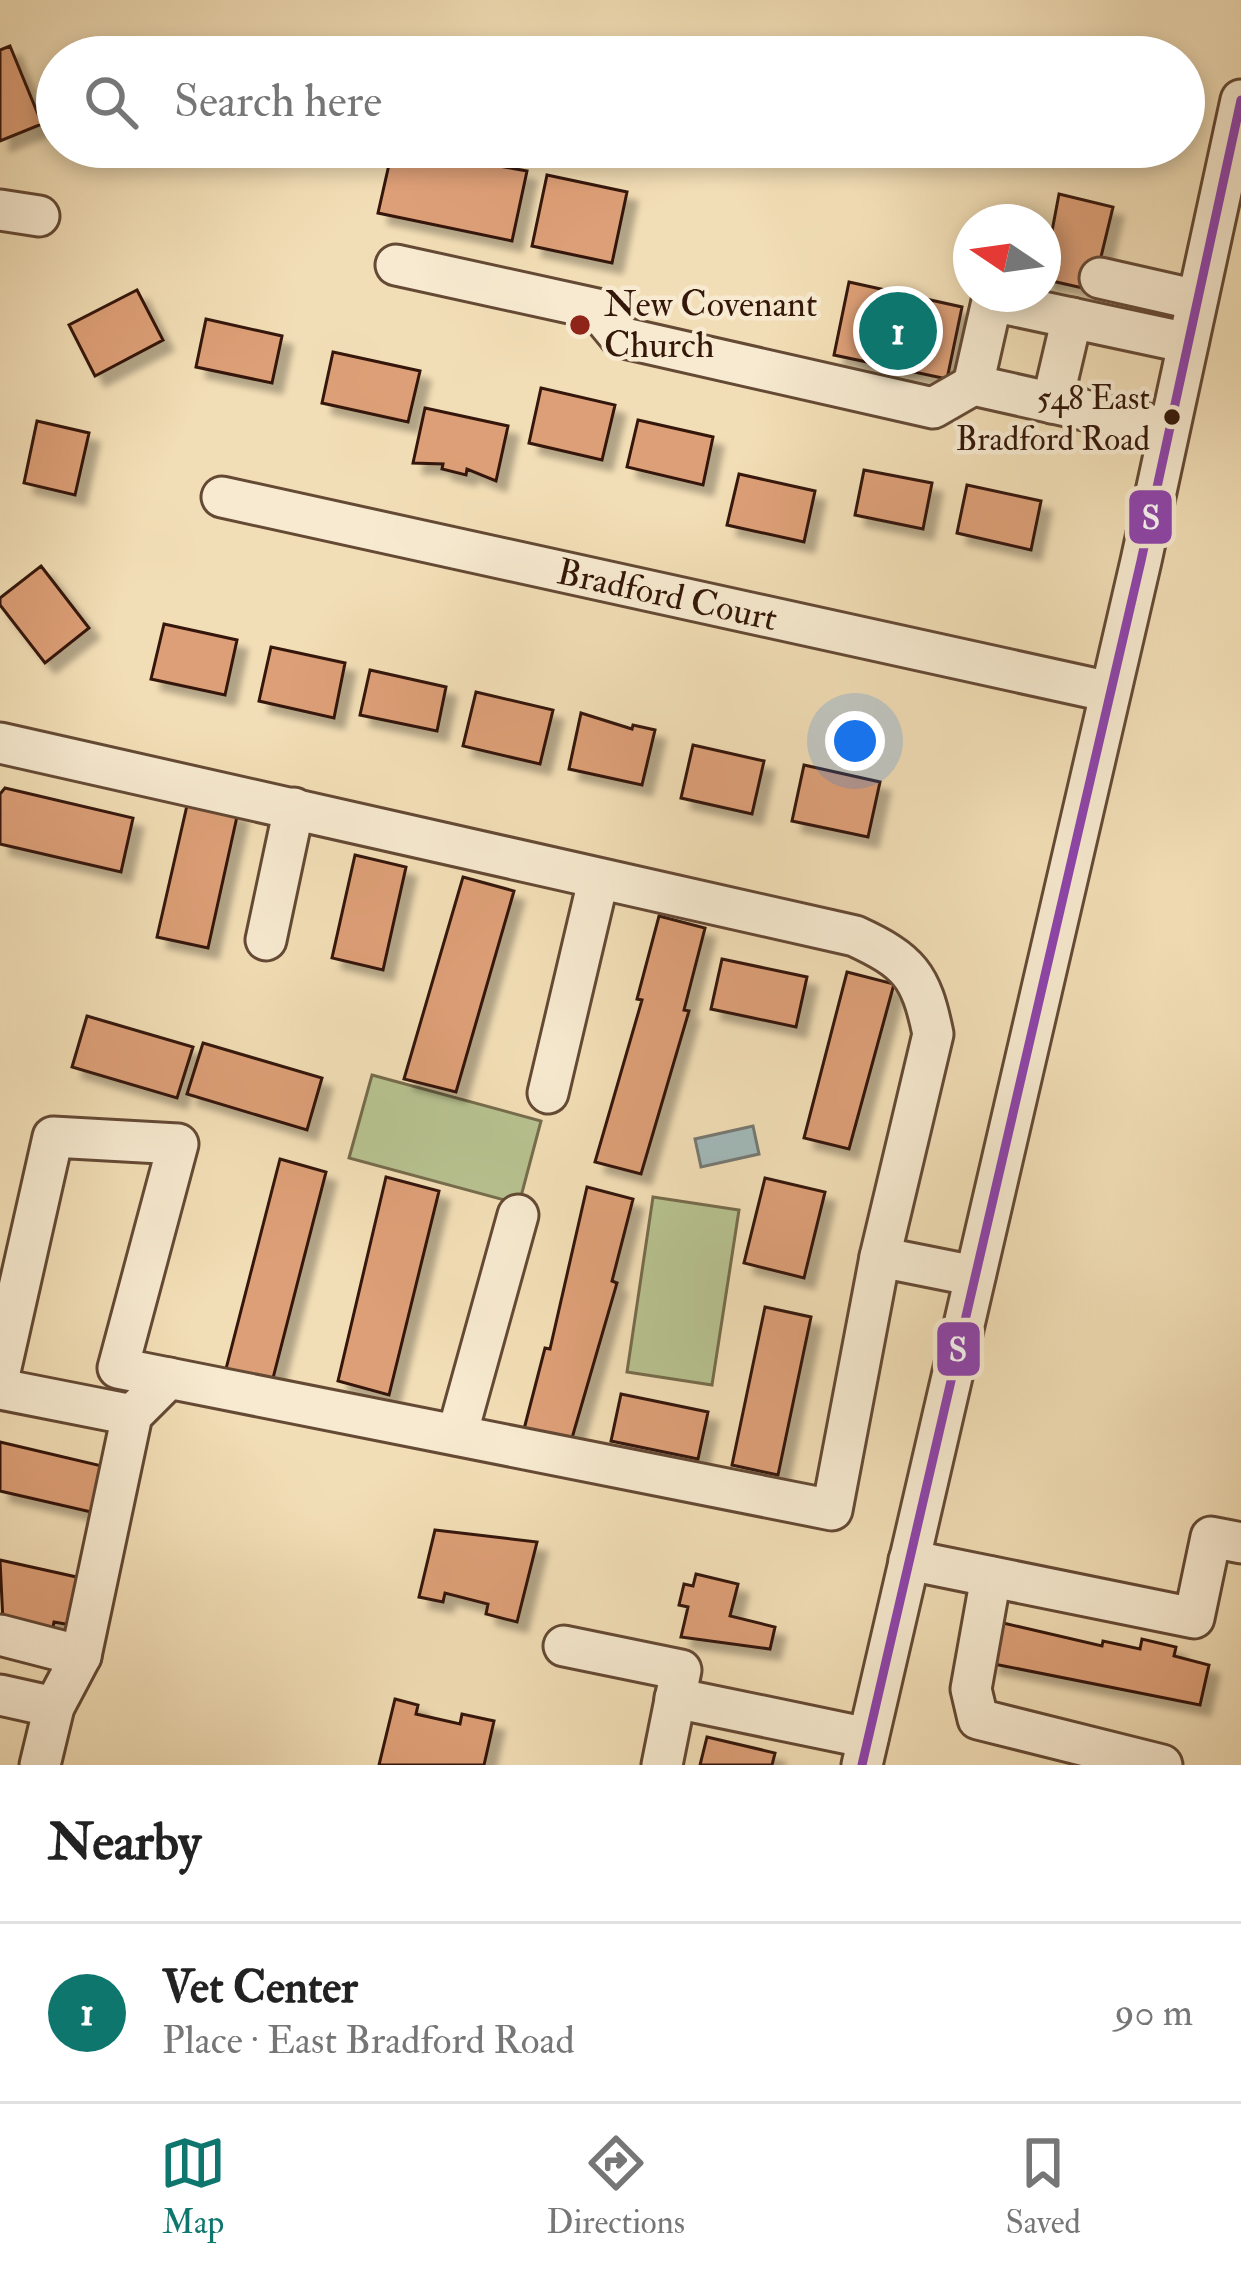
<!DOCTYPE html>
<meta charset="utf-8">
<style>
:root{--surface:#fff;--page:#f6f6f6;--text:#222;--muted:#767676;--line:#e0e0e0;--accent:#0f766e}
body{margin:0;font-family:"IM FELL Double Pica",serif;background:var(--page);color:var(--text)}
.compass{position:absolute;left:953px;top:204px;width:108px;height:108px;border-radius:50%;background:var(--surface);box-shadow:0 6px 18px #0003;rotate:283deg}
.you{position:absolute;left:855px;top:741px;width:42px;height:42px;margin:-30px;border:9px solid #fff;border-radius:50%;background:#1a73e8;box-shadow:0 0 0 18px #1a73e833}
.badge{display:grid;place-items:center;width:78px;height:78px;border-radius:50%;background:var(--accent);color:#fff;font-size:39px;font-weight:700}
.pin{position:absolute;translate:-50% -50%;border:6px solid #fff;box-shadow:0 3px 12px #0006}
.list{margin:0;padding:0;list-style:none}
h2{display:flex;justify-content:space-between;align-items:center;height:156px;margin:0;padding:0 48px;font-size:51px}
h2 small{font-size:39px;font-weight:400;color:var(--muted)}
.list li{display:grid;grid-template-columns:78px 1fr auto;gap:36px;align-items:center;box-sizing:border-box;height:180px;padding:0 48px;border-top:3px solid var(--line)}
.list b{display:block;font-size:45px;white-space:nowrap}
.list p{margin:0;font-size:39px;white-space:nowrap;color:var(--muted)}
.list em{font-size:39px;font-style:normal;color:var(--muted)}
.icon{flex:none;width:66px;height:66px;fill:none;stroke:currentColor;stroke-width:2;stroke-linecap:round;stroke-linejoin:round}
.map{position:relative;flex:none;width:1241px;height:1765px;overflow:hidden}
.search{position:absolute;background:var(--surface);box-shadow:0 6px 18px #0003;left:36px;right:36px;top:36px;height:132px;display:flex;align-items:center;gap:30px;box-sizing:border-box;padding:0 42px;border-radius:66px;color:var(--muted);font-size:45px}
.sheet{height:336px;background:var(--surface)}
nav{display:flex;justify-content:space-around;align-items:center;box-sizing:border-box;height:168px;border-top:3px solid var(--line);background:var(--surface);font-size:33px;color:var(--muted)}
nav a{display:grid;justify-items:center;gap:6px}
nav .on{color:var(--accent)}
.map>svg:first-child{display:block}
.green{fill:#b7c290;stroke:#766c4c;stroke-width:3}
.water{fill:#a2b9ba;stroke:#767873;stroke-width:3}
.building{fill:#dd9f77;stroke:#341709;stroke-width:3;filter:url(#shadow)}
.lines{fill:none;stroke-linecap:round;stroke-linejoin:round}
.minor-casing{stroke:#644934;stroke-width:45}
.minor{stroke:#f7ead0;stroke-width:39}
.bus-1-casing{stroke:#f7ead0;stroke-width:18}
.bus-1{stroke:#8e44ad;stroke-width:9}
.poi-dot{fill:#8f2418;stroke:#f7ead0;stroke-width:4.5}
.bus-dot{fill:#341709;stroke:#f7ead0;stroke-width:4.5}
.labels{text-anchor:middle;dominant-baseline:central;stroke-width:9;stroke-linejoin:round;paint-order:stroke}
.bus-label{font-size:33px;fill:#341709;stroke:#f7ead0;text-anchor:end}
.poi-label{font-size:36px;fill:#341709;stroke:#f7ead0;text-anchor:start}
.street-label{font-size:36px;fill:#341709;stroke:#f7ead0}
.line-badge{stroke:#f7ead0;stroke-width:4.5}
.badge-label{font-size:33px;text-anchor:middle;font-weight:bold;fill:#fff}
</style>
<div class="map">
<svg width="1241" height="1765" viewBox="0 0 1241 1765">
<defs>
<filter id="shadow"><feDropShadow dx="10" dy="10" stdDeviation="3" flood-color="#0004"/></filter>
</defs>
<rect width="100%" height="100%" fill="#f2deb6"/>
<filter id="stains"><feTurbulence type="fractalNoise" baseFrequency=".00167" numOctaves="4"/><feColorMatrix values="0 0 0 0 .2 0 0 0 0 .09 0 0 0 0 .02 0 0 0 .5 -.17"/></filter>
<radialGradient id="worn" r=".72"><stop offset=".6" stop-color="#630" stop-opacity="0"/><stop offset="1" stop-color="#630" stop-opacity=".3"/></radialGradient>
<path class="green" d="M372,1075l169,46 -22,83 -170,-46z
M653,1197l86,13 -27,175 -85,-13z"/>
<path class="water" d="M753,1126l6,28 -58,13 -6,-28z"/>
<path class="building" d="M10,46l32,78 -42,17v-91z
M393,147l134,24 -15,70 -134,-28z
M547,175l80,17 -15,71 -80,-17z
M1059,194l54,13 -13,54 -7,-2 -6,30 -44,-10z
M849,282l113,25 -15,72 -113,-24z
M137,290l26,50 -68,36 -26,-51z
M206,319l76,17 -10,47 -76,-16z
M333,352l87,19 -12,51 -86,-19z
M541,388l74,17 -13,55 -73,-17z
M425,408l83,18 -12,55 -29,-12 -1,6 -24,-6 1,-5 -30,-1z
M638,420l75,17 -10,48 -76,-18z
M37,421l52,12 -14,62 -51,-12z
M864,470l68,13 -9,46 -68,-14z
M739,474l76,17 -11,51 -77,-17z
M967,485l74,16 -10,49 -74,-17z
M41,566l48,62 -44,35 -45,-58v-7z
M164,624l73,16 -12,55 -74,-16z
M271,647l74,16 -11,55 -75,-17z
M370,670l76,17 -9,44 -77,-16z
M476,692l77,18 -13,54 -77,-18z
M581,713l51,16 1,-4 22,5 -13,55 -73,-16z
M693,745l71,16 -12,53 -71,-16z
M804,765l76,17 -12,55 -76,-16z
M5,788l128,30 -12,54 -121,-28v-50z
M188,801l50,11 -30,136 -51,-11z
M355,855l51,12 -23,103 -51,-12z
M463,877l51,14 -58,201 -52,-13z
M659,916l46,12 -21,82 5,1 -48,163 -46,-12 47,-162 -5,-1z
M722,959l85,18 -11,50 -85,-18z
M847,972l47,12 -45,165 -45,-11z
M87,1016l106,31 -16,51 -105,-31z
M203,1043l119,35 -15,52 -120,-36z
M280,1159l46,13 -54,210 -46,-13z
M386,1177l53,14 -50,204 -51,-14z
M765,1178l60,14 -21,86 -60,-15z
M587,1187l46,12 -21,82 5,2 -47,162 -47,-12 22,-85 5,1z
M765,1307l46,10 -33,158 -46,-10z
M621,1394l87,18 -10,47 -87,-18z
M0,1442l102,24 -11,46 -91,-21z
M435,1530l102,12 -20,80 -31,-8 2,-10 -43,-11 -2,9 -24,-5z
M0,1560l81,18 -10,47 -17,-3 -2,10 -49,-10z
M696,1574l42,10 -8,32 45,11 -5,22 -89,-12 7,-30 -9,-2 5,-21 9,2z
M999,1622l103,24 1,-5 37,8 2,-10 34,8 -2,9 35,9 -9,40 -211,-42z
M395,1699l23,6 -2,9 44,10 2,-10 32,7 -10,44h-105z
M707,1737l68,16 -3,12h-72z"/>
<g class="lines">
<g class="minor-casing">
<g id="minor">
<path d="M0,210l39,6"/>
<path d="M396,265l201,44 23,28 313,71 40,-23 196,44"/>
<path d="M1100,278l97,22"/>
<path d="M973,385l19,-84 196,42"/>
<path d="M1052,403l20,-85"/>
<path id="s1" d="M222,497l888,195"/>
<path d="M0,743l855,193c54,25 66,39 78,98l-53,223 -48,253 -714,-142 60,-224 -125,-7 -53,235"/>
<path d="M266,940l28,-132"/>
<path d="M548,1093l50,-212"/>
<path d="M880,1257l95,19"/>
<path d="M0,1389l132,26"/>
<path d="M457,1435l61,-220"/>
<path d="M909,1560l285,58 17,-81 30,6"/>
<path d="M991,1577l-20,112 7,30 184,46"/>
<path d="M0,1635l81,21"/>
<path d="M564,1646l117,24 -19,95"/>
<path d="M0,1695l54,12"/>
<path d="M675,1698l193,40"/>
<path d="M40,1765l14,-58 27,-51 51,-241 37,-37"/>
<path d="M862,1765l279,-1204 100,-461"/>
</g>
</g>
<use href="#minor" class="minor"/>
<g class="bus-1-casing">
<path id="bus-1" d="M862,1765l279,-1204 100,-461"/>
</g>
<use href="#bus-1" class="bus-1"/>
</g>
<circle class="poi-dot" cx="580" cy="325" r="12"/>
<circle class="bus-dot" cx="1172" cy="417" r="10"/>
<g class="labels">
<g class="bus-label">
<text x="1150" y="398">548 East<tspan x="1150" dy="41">Bradford Road</tspan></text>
</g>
<g class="poi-label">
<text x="604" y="304">New Covenant<tspan x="604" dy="41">Church</tspan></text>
</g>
<g class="street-label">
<text stroke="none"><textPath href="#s1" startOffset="456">Bradford Court</textPath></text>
</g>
</g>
<g class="line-badge">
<rect x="1127" y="488" width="47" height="58" rx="12" fill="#8e44ad"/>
<rect x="935" y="1320" width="47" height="58" rx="12" fill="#8e44ad"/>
</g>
<g class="badge-label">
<text x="1151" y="529">S</text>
<text x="958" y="1361">S</text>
</g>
<rect width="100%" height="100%" filter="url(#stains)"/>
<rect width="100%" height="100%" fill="url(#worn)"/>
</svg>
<svg class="compass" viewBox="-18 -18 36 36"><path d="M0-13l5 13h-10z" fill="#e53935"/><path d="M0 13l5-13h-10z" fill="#767676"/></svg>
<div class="you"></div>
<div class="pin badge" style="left:898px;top:331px">1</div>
<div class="search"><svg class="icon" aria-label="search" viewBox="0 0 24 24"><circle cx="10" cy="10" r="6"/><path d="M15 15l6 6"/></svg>Search here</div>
</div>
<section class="sheet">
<h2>Nearby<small></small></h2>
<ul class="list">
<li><span class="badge">1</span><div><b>Vet Center</b><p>Place · East Bradford Road</p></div><em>90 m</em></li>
</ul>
</section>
<nav>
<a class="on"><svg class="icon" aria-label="map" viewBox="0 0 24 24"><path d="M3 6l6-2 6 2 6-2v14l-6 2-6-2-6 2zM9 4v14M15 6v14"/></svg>Map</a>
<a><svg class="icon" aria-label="directions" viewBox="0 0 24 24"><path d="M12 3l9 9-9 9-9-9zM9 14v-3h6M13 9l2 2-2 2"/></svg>Directions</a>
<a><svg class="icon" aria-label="saved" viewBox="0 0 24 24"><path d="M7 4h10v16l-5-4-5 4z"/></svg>Saved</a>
</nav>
